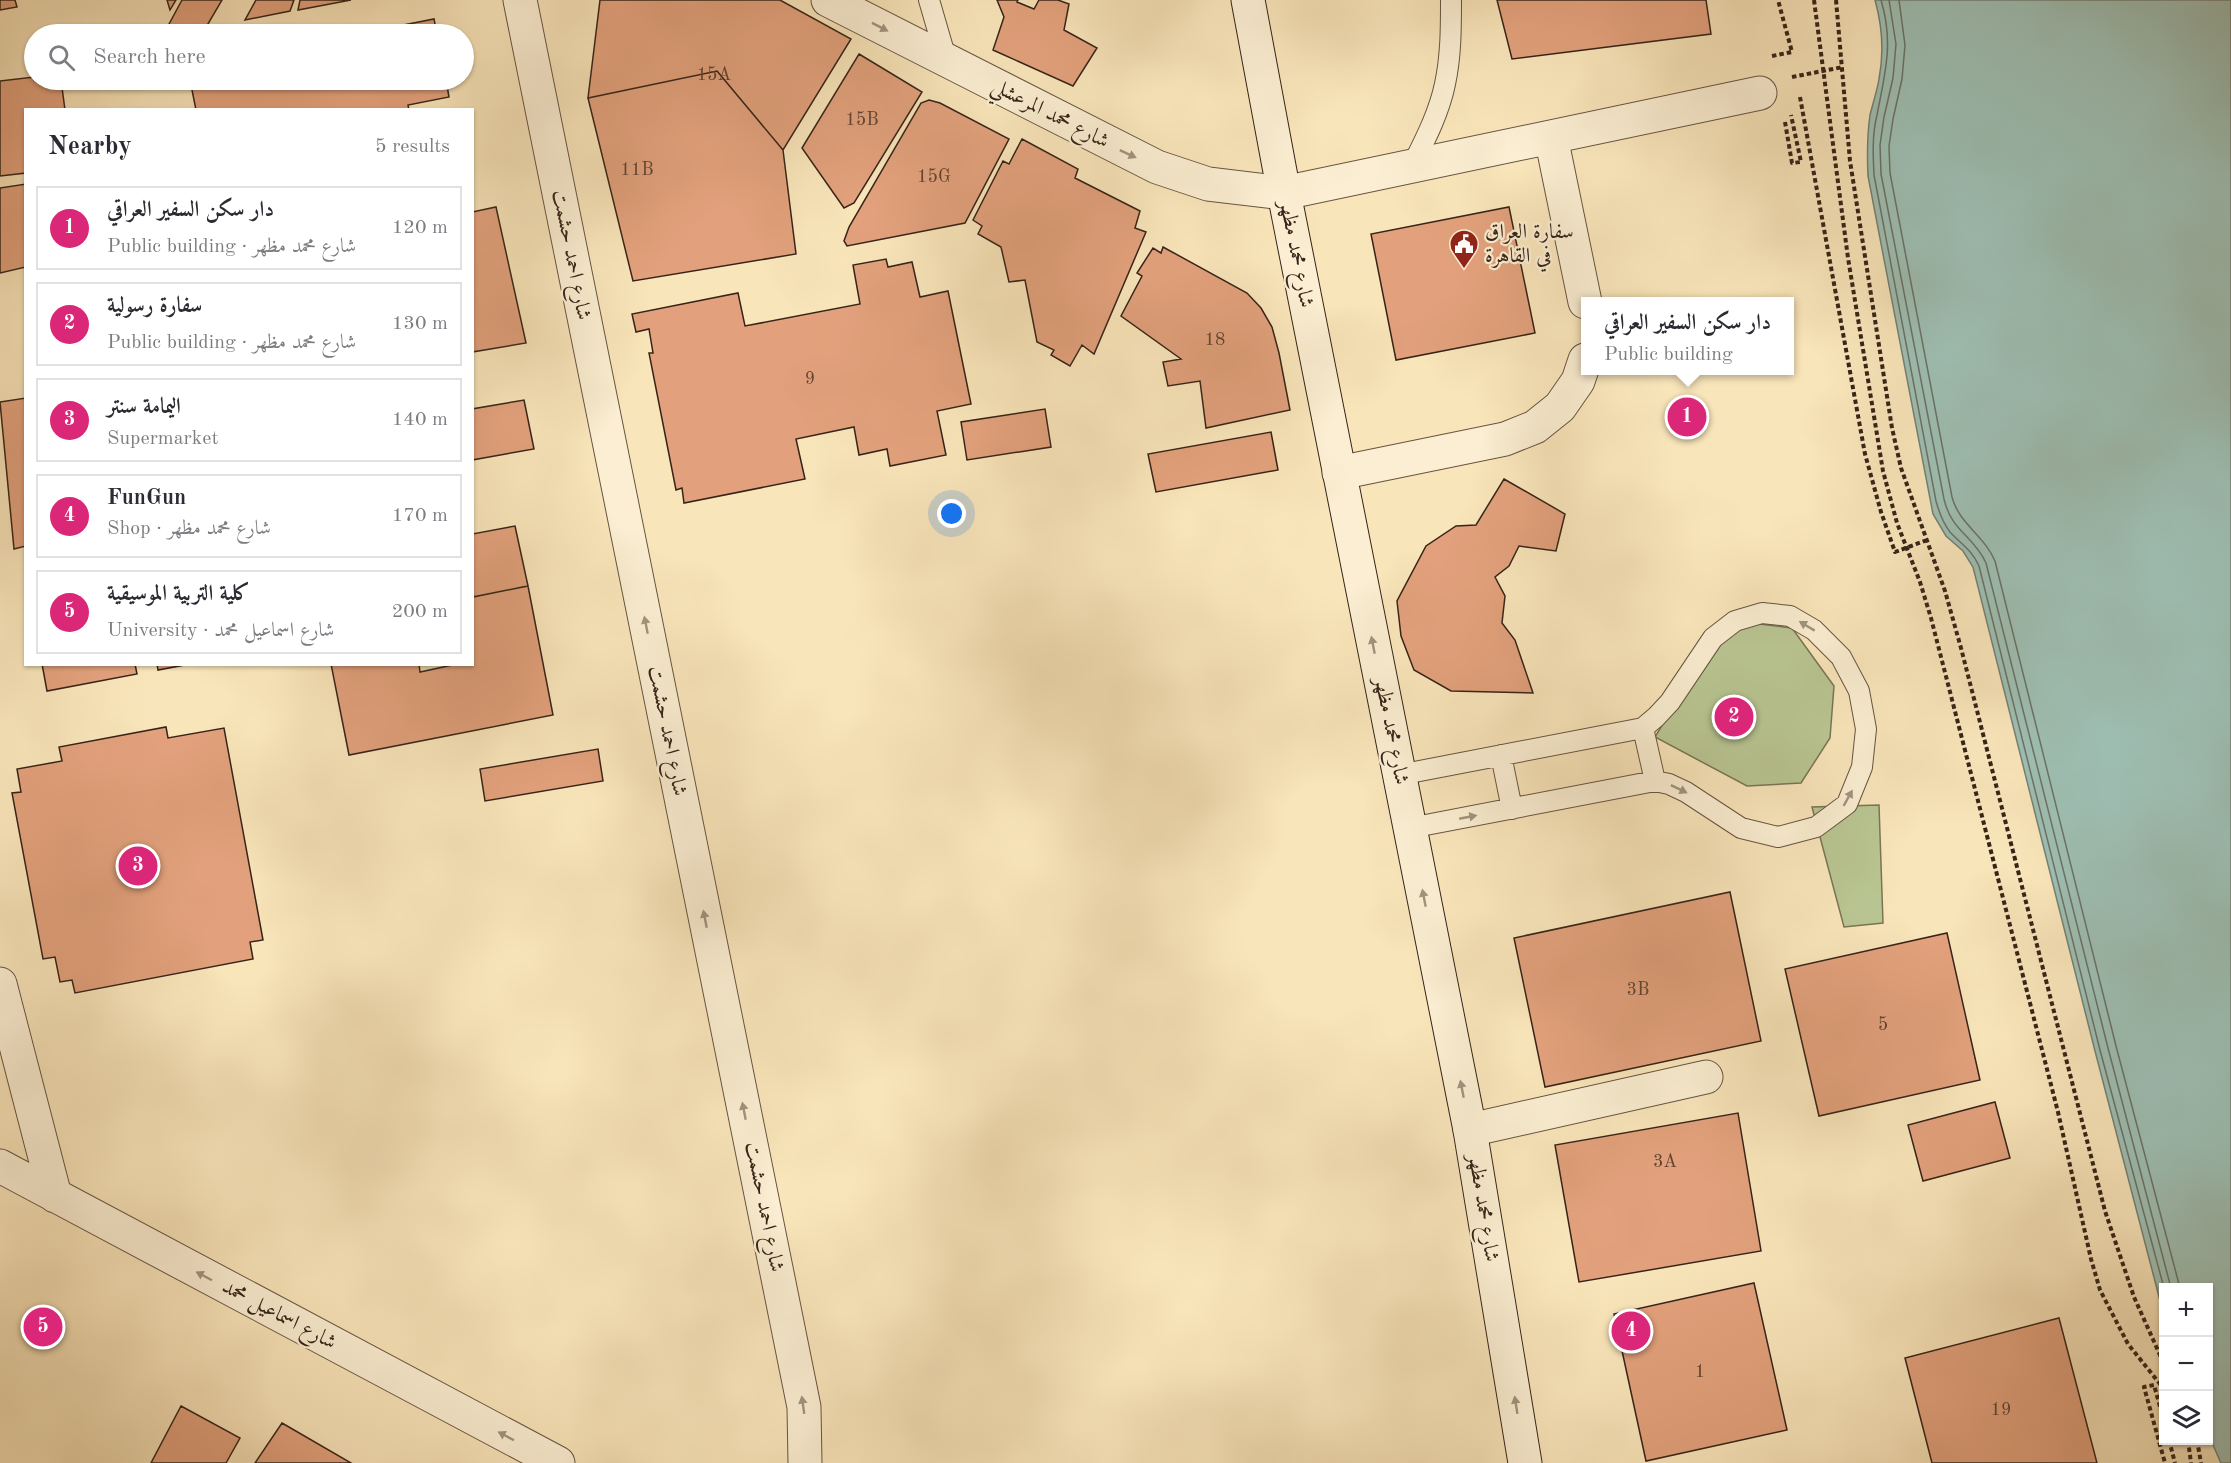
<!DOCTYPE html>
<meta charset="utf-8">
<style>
:root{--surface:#fff;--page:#f2f2f3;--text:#2b2b33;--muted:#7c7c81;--line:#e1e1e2;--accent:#db2777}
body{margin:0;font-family:"Old Standard TT",Amiri,serif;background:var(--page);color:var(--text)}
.controls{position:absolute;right:18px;bottom:18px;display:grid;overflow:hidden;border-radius:0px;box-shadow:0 2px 4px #0004}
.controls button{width:54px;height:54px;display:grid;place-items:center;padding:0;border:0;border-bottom:2px solid var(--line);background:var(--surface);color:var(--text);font:30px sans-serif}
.you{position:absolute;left:952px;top:514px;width:21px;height:21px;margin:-15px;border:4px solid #fff;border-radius:50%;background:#1a73e8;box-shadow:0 0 0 9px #1a73e833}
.badge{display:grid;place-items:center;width:39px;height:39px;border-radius:50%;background:var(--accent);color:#fff;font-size:20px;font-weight:700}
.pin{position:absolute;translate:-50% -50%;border:3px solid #fff;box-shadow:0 2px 6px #0006}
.popup{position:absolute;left:1581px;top:297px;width:213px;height:78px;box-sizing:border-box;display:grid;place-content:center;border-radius:0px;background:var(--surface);filter:drop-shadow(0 2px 4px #0005);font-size:20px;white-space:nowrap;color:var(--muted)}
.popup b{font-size:22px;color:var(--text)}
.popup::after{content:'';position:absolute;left:50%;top:100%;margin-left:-12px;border:12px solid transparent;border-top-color:var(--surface)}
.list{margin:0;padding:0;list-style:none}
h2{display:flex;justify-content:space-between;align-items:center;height:78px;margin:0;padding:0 24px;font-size:26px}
h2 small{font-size:20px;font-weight:400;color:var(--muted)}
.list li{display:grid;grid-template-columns:39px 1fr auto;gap:18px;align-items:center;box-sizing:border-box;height:84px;margin:0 12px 12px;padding:0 12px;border:2px solid var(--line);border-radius:0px}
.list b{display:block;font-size:22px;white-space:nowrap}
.list p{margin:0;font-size:20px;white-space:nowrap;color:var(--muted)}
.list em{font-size:20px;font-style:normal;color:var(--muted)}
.icon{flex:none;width:33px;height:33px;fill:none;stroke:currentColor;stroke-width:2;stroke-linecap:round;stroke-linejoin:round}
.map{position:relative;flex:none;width:2231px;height:1463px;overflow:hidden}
.search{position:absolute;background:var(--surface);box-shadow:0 2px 4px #0004;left:24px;top:24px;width:450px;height:66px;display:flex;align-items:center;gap:15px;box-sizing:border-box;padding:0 21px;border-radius:33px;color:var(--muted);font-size:22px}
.panel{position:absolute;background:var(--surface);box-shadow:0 2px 4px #0004;left:24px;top:108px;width:450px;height:558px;border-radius:0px}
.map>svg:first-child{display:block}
.green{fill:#b9c693;stroke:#787556;stroke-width:1.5}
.water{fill:#9ebfb3;stroke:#748175;stroke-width:1.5}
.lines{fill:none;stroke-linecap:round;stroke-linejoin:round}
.shore{stroke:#6a7266;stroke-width:1.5}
.building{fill:#e2a17c;stroke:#362419;stroke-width:1.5}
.lane-casing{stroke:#675441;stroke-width:22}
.street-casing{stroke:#675441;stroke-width:35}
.secondary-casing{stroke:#362419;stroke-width:35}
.path{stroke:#362419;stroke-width:4;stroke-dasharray:4.5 3;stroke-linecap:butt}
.lane{stroke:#fbeed2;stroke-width:20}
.street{stroke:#fbeed2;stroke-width:33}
.secondary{stroke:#fbeed2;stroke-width:33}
.oneway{fill:#a2937f}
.labels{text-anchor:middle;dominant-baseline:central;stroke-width:4.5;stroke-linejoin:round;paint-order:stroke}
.number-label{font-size:18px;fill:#614332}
.street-label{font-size:21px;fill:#362419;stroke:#fbeed2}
.poi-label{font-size:21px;fill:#362419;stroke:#fbeed2;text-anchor:start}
</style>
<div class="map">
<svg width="2231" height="1463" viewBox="0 0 2231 1463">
<rect width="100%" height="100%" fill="#f9e5ba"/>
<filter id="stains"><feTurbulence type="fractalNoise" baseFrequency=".00333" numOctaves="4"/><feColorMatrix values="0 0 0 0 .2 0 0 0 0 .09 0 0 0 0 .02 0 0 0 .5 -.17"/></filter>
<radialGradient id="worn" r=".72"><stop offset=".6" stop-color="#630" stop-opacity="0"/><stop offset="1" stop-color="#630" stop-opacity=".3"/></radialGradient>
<path class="green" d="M1735,621l57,7 42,58 -4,52 -29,45 -54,3 -92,-49 35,-58z
M1879,805l4,118 -39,4 -32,-120z"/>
<path class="water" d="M1875,0h356v1463h-10l-12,-27 -1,-148h-44l-1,24 -68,-261 -122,-484 -10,-16 -17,-15 -13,-22 -65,-338c-1,-21 -1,-40 2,-61 3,-12 7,-24 9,-36 5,-26 3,-54 -4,-79z"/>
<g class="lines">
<path class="shore" d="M1881,0c13,43 4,73 -4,115 -5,20 -4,40 -3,60l62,326c3,11 7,22 14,31 11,12 22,18 29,34l121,484 64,238
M1889,0l7,44 -3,34 -9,39 -4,28 1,29 63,325c7,32 30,37 42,64l122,485 63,240
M1899,0l6,45 -3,34 -9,40 -4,27 1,27 62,324c7,27 32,38 43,64l121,485 64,242"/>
</g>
<path class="building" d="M0,0h15l2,7 -17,3z
M167,0h9l-6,10z
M182,0h40l-17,29 -23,5 -14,-8z
M256,0h38l-4,11 -45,9z
M300,0h51l-53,10z
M600,0h180l71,39 -68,111 -66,-79 -129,27z
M997,0h21l-1,2 17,7 5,-9h19l11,4 -5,26 33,18 -24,38 -80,-36 11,-33z
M1497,0h209l5,34 -199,25z
M434,19l3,15h-79z
M859,54l63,38 -68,111 -10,5 -42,-60z
M717,71l66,79 13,104 -163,27 -45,-183z
M34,77v3h27l4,30h-39v63l-26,3v-95z
M190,80h256l3,17 -41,8 1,5h-213z
M929,100l11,3 69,36 -44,84 -118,23 -3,-5 5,-14 72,-124z
M1022,139l56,30 -3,9 65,33 -5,17 11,4 -52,122 -12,-9 -12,21 -19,-11 3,-5 -17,-8 -12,-62 -16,2 -8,-35 -23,-13 4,-8 -9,-6 30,-59 6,3z
M26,184v83l-26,6v-85z
M496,207l30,136 -54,9v-140z
M1509,207l26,126 -139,27 -25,-126z
M1163,247l84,46 14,15 11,19 7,26 11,57 -84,18 -6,-47 -32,5 -5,-24 18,-3 -60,-43 21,-40 -5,-3 16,-25 8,5z
M886,259l2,8 24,-5 8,35 28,-6 23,113 -34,7 9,44 -56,11 -3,-17 -28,6 -5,-28 -58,12 9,40 -121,24 -2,-15 -6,2 -27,-137h4l-4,-24 -13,3 -4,-18 106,-21 7,33 115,-22 -7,-39z
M26,398v148l-12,3 -14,-147z
M524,400l10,49 -62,11v-51z
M1045,409l6,38 -84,13 -6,-38z
M1271,432l7,38 -122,22 -8,-38z
M1504,479l61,35 -9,37 -37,-5 -10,20 -14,11 10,19 -3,27 13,17 18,53 -82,-2 -37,-21 -13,-34 -4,-35 29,-55 30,-20 20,-1z
M515,526l13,60 -55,11 -1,-63z
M528,586l25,129 -204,40 -18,-91h88l1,8 37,-8h15v-67z
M42,664h93l2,10 -90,17z
M157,664h33l-32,6z
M166,727l2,11 56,-10 39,212 -13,2 3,17 -178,34 -3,-13 -12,2 -5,-25 -12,2 -31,-166 9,-1 -4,-23 45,-8 -3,-14z
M598,749l5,32 -118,20 -5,-32z
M1730,892l31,149 -216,46 -31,-149z
M1947,933l33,147 -161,36 -34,-147z
M1995,1102l15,56 -87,23 -15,-56z
M1738,1113l23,138 -182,31 -24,-137z
M1754,1283l33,147 -141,31 -32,-147z
M2059,1318l38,145h-165l-27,-105z
M181,1406l59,32 -14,25h-75z
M282,1423l69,40h-96z"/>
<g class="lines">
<g class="lane-casing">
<path id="lane" d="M929,0l18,62
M1412,166c13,-26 27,-53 33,-82 6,-28 6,-56 6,-84
M1643,728l12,53
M1501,755l11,54
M1399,775l244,-47 13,-11 14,-15 43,-64 22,-17 27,-8 28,3 24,14 27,27 18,34 7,38 -4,38 -15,37 -31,23 -38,10 -37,-9 -55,-36 -17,-8 -14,-3 -245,47"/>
</g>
<g class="street-casing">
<path id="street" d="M520,0l284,1407 1,56
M828,0l329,167 51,17 76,9 476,-100
M1551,137l34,165
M1339,473l166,-34 30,-12 25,-20 18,-26 7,-21
M0,984l55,212
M1470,1130l236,-53
M0,1166l558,297"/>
</g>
<g class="secondary-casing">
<path id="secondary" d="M1248,0l36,193 186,937 55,333"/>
</g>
<path class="path" d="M1814,0l34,258 35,213 14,52 23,59 11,36 127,494 33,147 9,31 28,54 36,45
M1836,0l14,161 42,267 9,40 44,123 16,57 144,563 29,86 30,67
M1772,56l20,-4 -14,-52
M1792,77l51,-10
M1800,97l65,357 16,58 14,40 32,-12
M1785,122l7,41 9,-1 -10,-47
M2164,1421l-10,-36 -10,2 21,76
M2169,1440l6,23
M2188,1440l3,23
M2197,1440l4,23"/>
<use href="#lane" class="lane"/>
<use href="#street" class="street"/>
<use href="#secondary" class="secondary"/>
</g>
<defs><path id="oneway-solid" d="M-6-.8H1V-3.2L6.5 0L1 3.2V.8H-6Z" transform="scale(1.5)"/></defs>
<g class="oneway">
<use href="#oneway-solid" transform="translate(880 27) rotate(27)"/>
<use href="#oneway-solid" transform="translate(1128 154) rotate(25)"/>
<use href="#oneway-solid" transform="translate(646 625) rotate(-101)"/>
<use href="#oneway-solid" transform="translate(1807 626) rotate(-149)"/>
<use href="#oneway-solid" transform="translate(1373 645) rotate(-101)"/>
<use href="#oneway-solid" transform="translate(1679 789) rotate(26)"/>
<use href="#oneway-solid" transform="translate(1848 798) rotate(-61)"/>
<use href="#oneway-solid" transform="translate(1468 817) rotate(-11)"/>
<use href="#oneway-solid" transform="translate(1424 898) rotate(-101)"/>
<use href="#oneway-solid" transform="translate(705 919) rotate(-101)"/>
<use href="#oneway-solid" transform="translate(1462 1089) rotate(-101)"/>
<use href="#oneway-solid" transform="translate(744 1111) rotate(-101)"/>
<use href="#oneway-solid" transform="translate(204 1276) rotate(-152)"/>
<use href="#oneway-solid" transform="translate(803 1405) rotate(-98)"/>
<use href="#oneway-solid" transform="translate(1516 1405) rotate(-99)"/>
<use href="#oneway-solid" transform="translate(506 1436) rotate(-152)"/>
</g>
<defs>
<g id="civic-pin" transform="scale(1.5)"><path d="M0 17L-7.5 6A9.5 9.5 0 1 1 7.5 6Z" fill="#8f2418" stroke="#fbeed2"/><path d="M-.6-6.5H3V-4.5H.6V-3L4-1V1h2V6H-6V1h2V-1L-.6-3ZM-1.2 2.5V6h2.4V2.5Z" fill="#fff"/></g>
</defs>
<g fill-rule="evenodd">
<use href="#civic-pin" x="1464" y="244"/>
</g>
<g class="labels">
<g class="number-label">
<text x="714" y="75">15A</text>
<text x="862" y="120">15B</text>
<text x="637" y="170">11B</text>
<text x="934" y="177">15G</text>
<text x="1215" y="340">18</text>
<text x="810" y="379">9</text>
<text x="1638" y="990">3B</text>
<text x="1883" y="1025">5</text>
<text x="1665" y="1162">3A</text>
<text x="1700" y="1372">1</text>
<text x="2001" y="1410">19</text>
</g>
<g class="street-label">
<text transform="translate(1050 114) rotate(27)">شارع محمد المرعشلي</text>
<text transform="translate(1296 254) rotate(79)">شارع محمد مظهر</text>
<text transform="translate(571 255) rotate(79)">شارع احمد حشمت</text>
<text transform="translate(667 731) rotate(79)">شارع احمد حشمت</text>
<text transform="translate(1391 731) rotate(79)">شارع محمد مظهر</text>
<text transform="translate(764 1207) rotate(79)">شارع احمد حشمت</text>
<text transform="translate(1483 1208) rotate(81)">شارع محمد مظهر</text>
<text transform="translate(279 1315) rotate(28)">شارع اسماعيل محمد</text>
</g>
<g class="poi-label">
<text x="1485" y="232">سفارة العراق<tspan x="1485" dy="24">في القاهرة</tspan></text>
</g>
</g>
<rect width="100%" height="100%" filter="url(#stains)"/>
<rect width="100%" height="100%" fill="url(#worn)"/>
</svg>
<div class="controls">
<button>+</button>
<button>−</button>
<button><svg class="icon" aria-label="layers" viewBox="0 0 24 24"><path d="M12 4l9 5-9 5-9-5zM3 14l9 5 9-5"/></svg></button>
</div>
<div class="you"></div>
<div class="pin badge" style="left:1687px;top:417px">1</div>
<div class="popup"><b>دار سكن السفير العراقي</b>Public building</div>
<div class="pin badge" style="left:1734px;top:717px">2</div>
<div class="pin badge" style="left:138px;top:866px">3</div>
<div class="pin badge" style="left:1631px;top:1331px">4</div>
<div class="pin badge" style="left:43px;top:1327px">5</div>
<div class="search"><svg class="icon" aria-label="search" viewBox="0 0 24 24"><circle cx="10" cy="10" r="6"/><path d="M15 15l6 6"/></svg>Search here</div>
<section class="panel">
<h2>Nearby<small>5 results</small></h2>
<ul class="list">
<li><span class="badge">1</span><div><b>دار سكن السفير العراقي</b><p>Public building · شارع محمد مظهر</p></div><em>120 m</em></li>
<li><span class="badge">2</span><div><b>سفارة رسولية</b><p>Public building · شارع محمد مظهر</p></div><em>130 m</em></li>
<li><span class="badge">3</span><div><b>اليمامة سنتر</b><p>Supermarket</p></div><em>140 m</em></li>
<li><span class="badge">4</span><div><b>FunGun</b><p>Shop · شارع محمد مظهر</p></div><em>170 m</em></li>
<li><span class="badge">5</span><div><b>كلية التربية الموسيقية</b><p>University · شارع اسماعيل محمد</p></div><em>200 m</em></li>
</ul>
</section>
</div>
